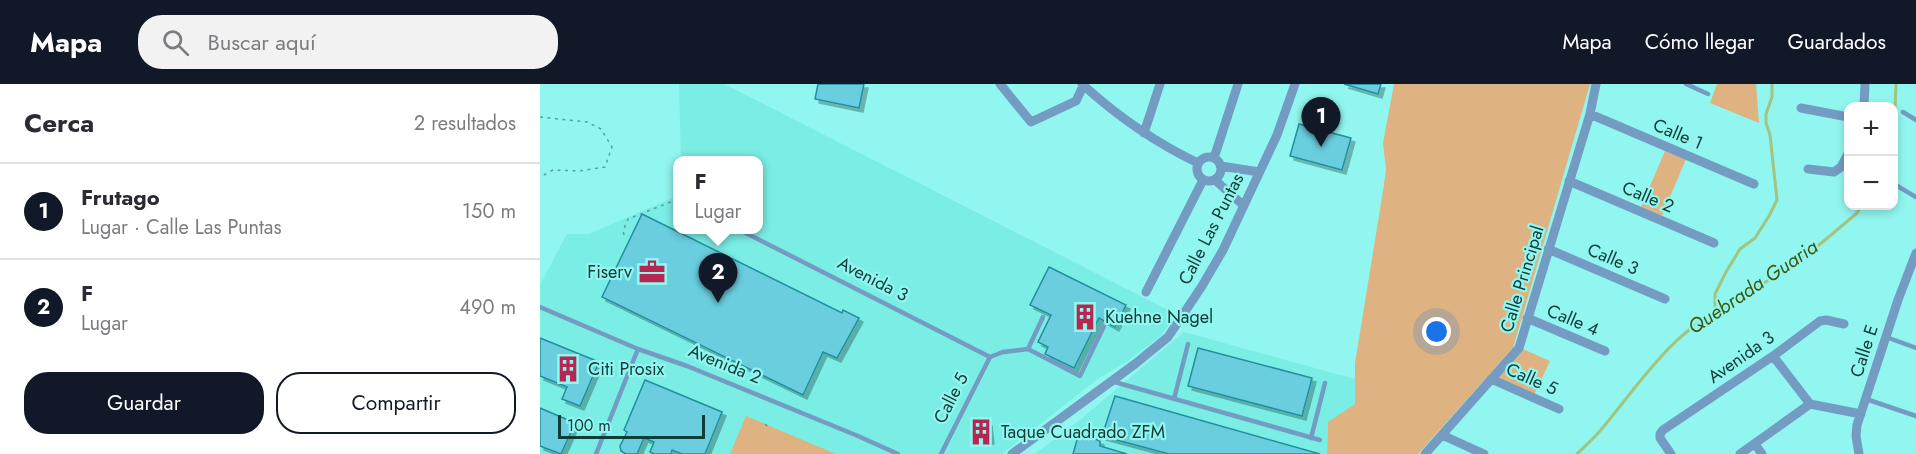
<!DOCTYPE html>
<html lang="es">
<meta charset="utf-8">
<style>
:root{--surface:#fff;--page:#f2f2f3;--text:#2b2b33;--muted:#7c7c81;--line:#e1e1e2;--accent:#111827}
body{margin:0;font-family:Jost,sans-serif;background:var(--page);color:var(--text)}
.controls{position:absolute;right:18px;top:18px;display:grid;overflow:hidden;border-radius:12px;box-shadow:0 3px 9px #0003}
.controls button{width:54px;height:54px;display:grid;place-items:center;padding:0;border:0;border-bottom:2px solid var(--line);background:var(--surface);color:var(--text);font:30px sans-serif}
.scale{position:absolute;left:18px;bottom:15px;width:147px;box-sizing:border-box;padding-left:6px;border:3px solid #0f3c39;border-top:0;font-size:16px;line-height:21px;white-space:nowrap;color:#0f3c39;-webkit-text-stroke:4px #91f6ef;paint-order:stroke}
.you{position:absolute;left:897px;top:248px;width:21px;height:21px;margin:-15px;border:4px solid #fff;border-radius:50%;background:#1a73e8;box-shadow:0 0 0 9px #1a73e833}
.badge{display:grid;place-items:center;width:39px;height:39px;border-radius:50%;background:var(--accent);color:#fff;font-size:20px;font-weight:700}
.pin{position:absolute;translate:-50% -50px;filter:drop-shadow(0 2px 3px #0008)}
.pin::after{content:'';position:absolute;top:32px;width:21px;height:18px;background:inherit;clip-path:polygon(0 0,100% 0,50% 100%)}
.popup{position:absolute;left:133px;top:72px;width:90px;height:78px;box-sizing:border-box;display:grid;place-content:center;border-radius:12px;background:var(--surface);filter:drop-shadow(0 2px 4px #0005);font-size:20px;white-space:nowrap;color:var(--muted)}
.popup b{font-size:22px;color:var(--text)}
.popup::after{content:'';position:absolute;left:50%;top:100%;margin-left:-12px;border:12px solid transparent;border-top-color:var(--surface)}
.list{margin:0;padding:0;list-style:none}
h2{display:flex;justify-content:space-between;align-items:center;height:78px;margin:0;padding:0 24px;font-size:26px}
h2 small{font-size:20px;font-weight:400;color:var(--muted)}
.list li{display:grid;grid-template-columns:39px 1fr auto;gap:18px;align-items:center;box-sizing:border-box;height:96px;padding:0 24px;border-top:2px solid var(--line)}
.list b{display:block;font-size:22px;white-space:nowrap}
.list p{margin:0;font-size:20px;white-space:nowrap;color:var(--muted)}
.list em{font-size:20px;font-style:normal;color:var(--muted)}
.actions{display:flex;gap:12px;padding:18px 24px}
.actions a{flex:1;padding:14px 0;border:2px solid var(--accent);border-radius:24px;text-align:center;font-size:21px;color:var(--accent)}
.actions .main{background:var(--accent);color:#fff}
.icon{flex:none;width:33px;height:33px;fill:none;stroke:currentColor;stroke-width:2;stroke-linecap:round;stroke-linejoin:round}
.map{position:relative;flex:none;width:1376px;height:370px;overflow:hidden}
header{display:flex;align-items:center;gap:36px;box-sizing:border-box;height:84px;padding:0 30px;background:var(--accent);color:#fff}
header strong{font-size:28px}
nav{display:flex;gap:33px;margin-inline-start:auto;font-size:21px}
.search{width:420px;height:54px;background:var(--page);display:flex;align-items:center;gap:15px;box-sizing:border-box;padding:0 21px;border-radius:24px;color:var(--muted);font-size:22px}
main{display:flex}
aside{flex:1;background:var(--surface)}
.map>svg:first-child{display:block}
.built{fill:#7aede5}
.green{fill:#dfb381}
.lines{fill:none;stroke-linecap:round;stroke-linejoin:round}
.stream{stroke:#a2c47e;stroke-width:3}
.building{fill:#6bcedf;stroke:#218f9f;stroke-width:1.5;filter:url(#shadow)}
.path{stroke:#56a19c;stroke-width:1.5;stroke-dasharray:3 4.5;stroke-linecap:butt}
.service{stroke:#749bc2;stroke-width:4.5}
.minor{stroke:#749bc2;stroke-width:9}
.labels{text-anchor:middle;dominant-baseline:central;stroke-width:4.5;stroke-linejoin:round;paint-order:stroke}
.street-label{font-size:18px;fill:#0f3c39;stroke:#91f6ef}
.poi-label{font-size:18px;fill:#0f3c39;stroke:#91f6ef;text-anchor:start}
.water-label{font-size:20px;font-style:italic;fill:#3c5a10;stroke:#91f6ef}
</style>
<header>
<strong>Mapa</strong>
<div class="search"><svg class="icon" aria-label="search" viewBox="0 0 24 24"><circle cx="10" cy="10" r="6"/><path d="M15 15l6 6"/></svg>Buscar aquí</div>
<nav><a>Mapa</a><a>Cómo llegar</a><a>Guardados</a></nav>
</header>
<main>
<aside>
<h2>Cerca<small>2 resultados</small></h2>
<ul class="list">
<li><span class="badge">1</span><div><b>Frutago</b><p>Lugar · Calle Las Puntas</p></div><em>150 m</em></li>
<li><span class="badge">2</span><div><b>F</b><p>Lugar</p></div><em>490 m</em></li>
</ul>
<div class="actions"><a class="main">Guardar</a><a>Compartir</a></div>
</aside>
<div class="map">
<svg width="1376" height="370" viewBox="0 0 1376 370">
<defs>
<filter id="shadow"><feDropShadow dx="4" dy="4" stdDeviation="0" flood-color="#0004"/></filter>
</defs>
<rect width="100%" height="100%" fill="#91f6ef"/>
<path class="built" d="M139,0h45l452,230 -14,21 -34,26 -29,17 -97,76h-462v-169l27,-51h22l88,-38 1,34h81v-70h-78z
M644,248l171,47v26l-27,17 -1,32h-292l46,-35z"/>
<path class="green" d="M854,0h196l-77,264 -95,106h-91l1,-32 27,-18v-41l28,-172 3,-21 -3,-27z
M1177,0h39l3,39 -49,-20z
M1125,67l21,8 -24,57 -21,-9z
M983,265l27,12 -16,34 -37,-17z
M206,332l90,38h-106z"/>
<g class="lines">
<path class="stream" d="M1354,51l2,-51
M1175,228v-18l11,-22 14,-23 15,-11 14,-22 8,-16 -7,-65 -4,-12v-9l6,-17v-13
M1037,370c8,-8 16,-15 23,-23 35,-41 75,-105 127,-123l86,-58 43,-36 6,-8"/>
</g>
<path class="building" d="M278,0h46l-5,24 -44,-9z
M804,0h37l-3,10z
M759,40l52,14 -9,32 -52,-14z
M102,130l200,99 1,-3 16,8 -22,40 -14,-6 -20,43 -201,-98z
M509,183l77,38 -11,22 -16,-9 -25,50 -29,-14 3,-7 -10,-5 13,-27 -21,-10z
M0,254l59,24 -19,44 -18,-7 5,-12 -27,-11z
M658,264l114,30 -10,38 -114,-30z
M105,296l77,32 -17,42h-23l-10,-4 -1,4h-17l-4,-2 4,-10 -10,-4 -7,16h-11l-5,-3 -1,-5 7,-14 -3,-2z
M575,312l205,58h-151l-67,-18z
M0,324l35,15 -14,31 -21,-8z
M448,338l2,18 -15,1 -2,-18z
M539,349l21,8v5l27,8h-54z"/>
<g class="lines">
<path class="path" d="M0,33l47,5 14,7 11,18 -7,20 -26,4 -26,-1 -13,7
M84,151l-1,-4 5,-12 50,-20
M225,340l4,3"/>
<path class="service" d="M1146,0l22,10
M1363,28l13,8
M1354,100l22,13
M200,146l250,127
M0,223l98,42 49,17 171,70 40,18
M1346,253l30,11
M488,265l52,27 24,-50
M450,273l13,-5 25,-3 15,-32
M571,297l209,59
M634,315l14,-55
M1326,315l50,17
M771,354l14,-55
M56,370l42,-105
M401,370l49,-97"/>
<path class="minor" d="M460,0l31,38 45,-21 8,-17
M542,0c35,32 74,59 116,79
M1324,22l1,-22
M1261,24l47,9
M1050,30l164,70
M604,49l16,-49
M657 85a12 12 0 1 1 24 0a12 12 0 1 1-24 0Z
M674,74l24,-74
M681,82l38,6
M1268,85l26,3 7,-5 7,-13
M675,96l28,25
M1029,97l145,62
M1008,165l117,50
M606,208l57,-112
M987,234l78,33
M1233,272l37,48
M951,295l68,30
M902,351l42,19
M1215,360l7,10
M472,370l123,-90 33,-27 34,-51 21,-36 54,-115 18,-51
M885,370l94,-106 71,-234 6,-30
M1131,370l-11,-16v-4l3,-4 110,-74 47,-35 6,-1 18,4
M1200,370l70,-50 51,10
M1319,370l-3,-18 1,-11 41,-125 18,-47"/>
</g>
<defs>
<g id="office-bare" transform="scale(2.07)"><path d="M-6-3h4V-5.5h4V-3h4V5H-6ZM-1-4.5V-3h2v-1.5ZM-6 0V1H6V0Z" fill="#b72651" stroke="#91f6ef" stroke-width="2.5" paint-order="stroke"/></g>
<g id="building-bare" transform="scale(2.07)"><path d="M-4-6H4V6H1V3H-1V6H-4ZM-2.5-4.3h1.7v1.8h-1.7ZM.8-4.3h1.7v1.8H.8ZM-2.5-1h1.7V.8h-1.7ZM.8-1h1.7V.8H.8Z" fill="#b72651" stroke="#91f6ef" stroke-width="2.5" paint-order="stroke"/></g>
</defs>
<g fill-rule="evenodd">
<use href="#office-bare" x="112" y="188"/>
<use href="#building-bare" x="545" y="233"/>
<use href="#building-bare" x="28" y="285"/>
<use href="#building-bare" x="441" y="348"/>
</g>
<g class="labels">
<g class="street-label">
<text transform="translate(1138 50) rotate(23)">Calle 1</text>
<text transform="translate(1108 113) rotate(23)">Calle 2</text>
<text transform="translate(671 145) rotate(-63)">Calle Las Puntas</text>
<text transform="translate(1073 175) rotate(23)">Calle 3</text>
<text transform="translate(333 195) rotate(27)">Avenida 3</text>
<text transform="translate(982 195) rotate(-73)">Calle Principal</text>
<text transform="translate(1033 236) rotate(23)">Calle 4</text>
<text transform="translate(1324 267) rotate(-72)">Calle E</text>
<text transform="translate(1201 273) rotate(-35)">Avenida 3</text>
<text transform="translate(185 280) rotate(22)">Avenida 2</text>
<text transform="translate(992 295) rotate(24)">Calle 5</text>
<text transform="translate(411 314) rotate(-63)">Calle 5</text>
</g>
<g class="poi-label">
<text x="92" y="188" text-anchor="end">Fiserv</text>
<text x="565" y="233">Kuehne Nagel</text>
<text x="48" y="285">Citi Prosix</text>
<text x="461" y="348">Taque Cuadrado ZFM</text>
</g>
<g class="water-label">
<text transform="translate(1213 203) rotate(-34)">Quebrada Guaria</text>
</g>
</g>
</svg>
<div class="controls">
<button>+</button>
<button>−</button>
</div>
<div class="scale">100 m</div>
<div class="you"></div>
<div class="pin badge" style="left:781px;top:63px">1</div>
<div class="pin badge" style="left:178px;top:219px">2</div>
<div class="popup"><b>F</b>Lugar</div>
</div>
</main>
